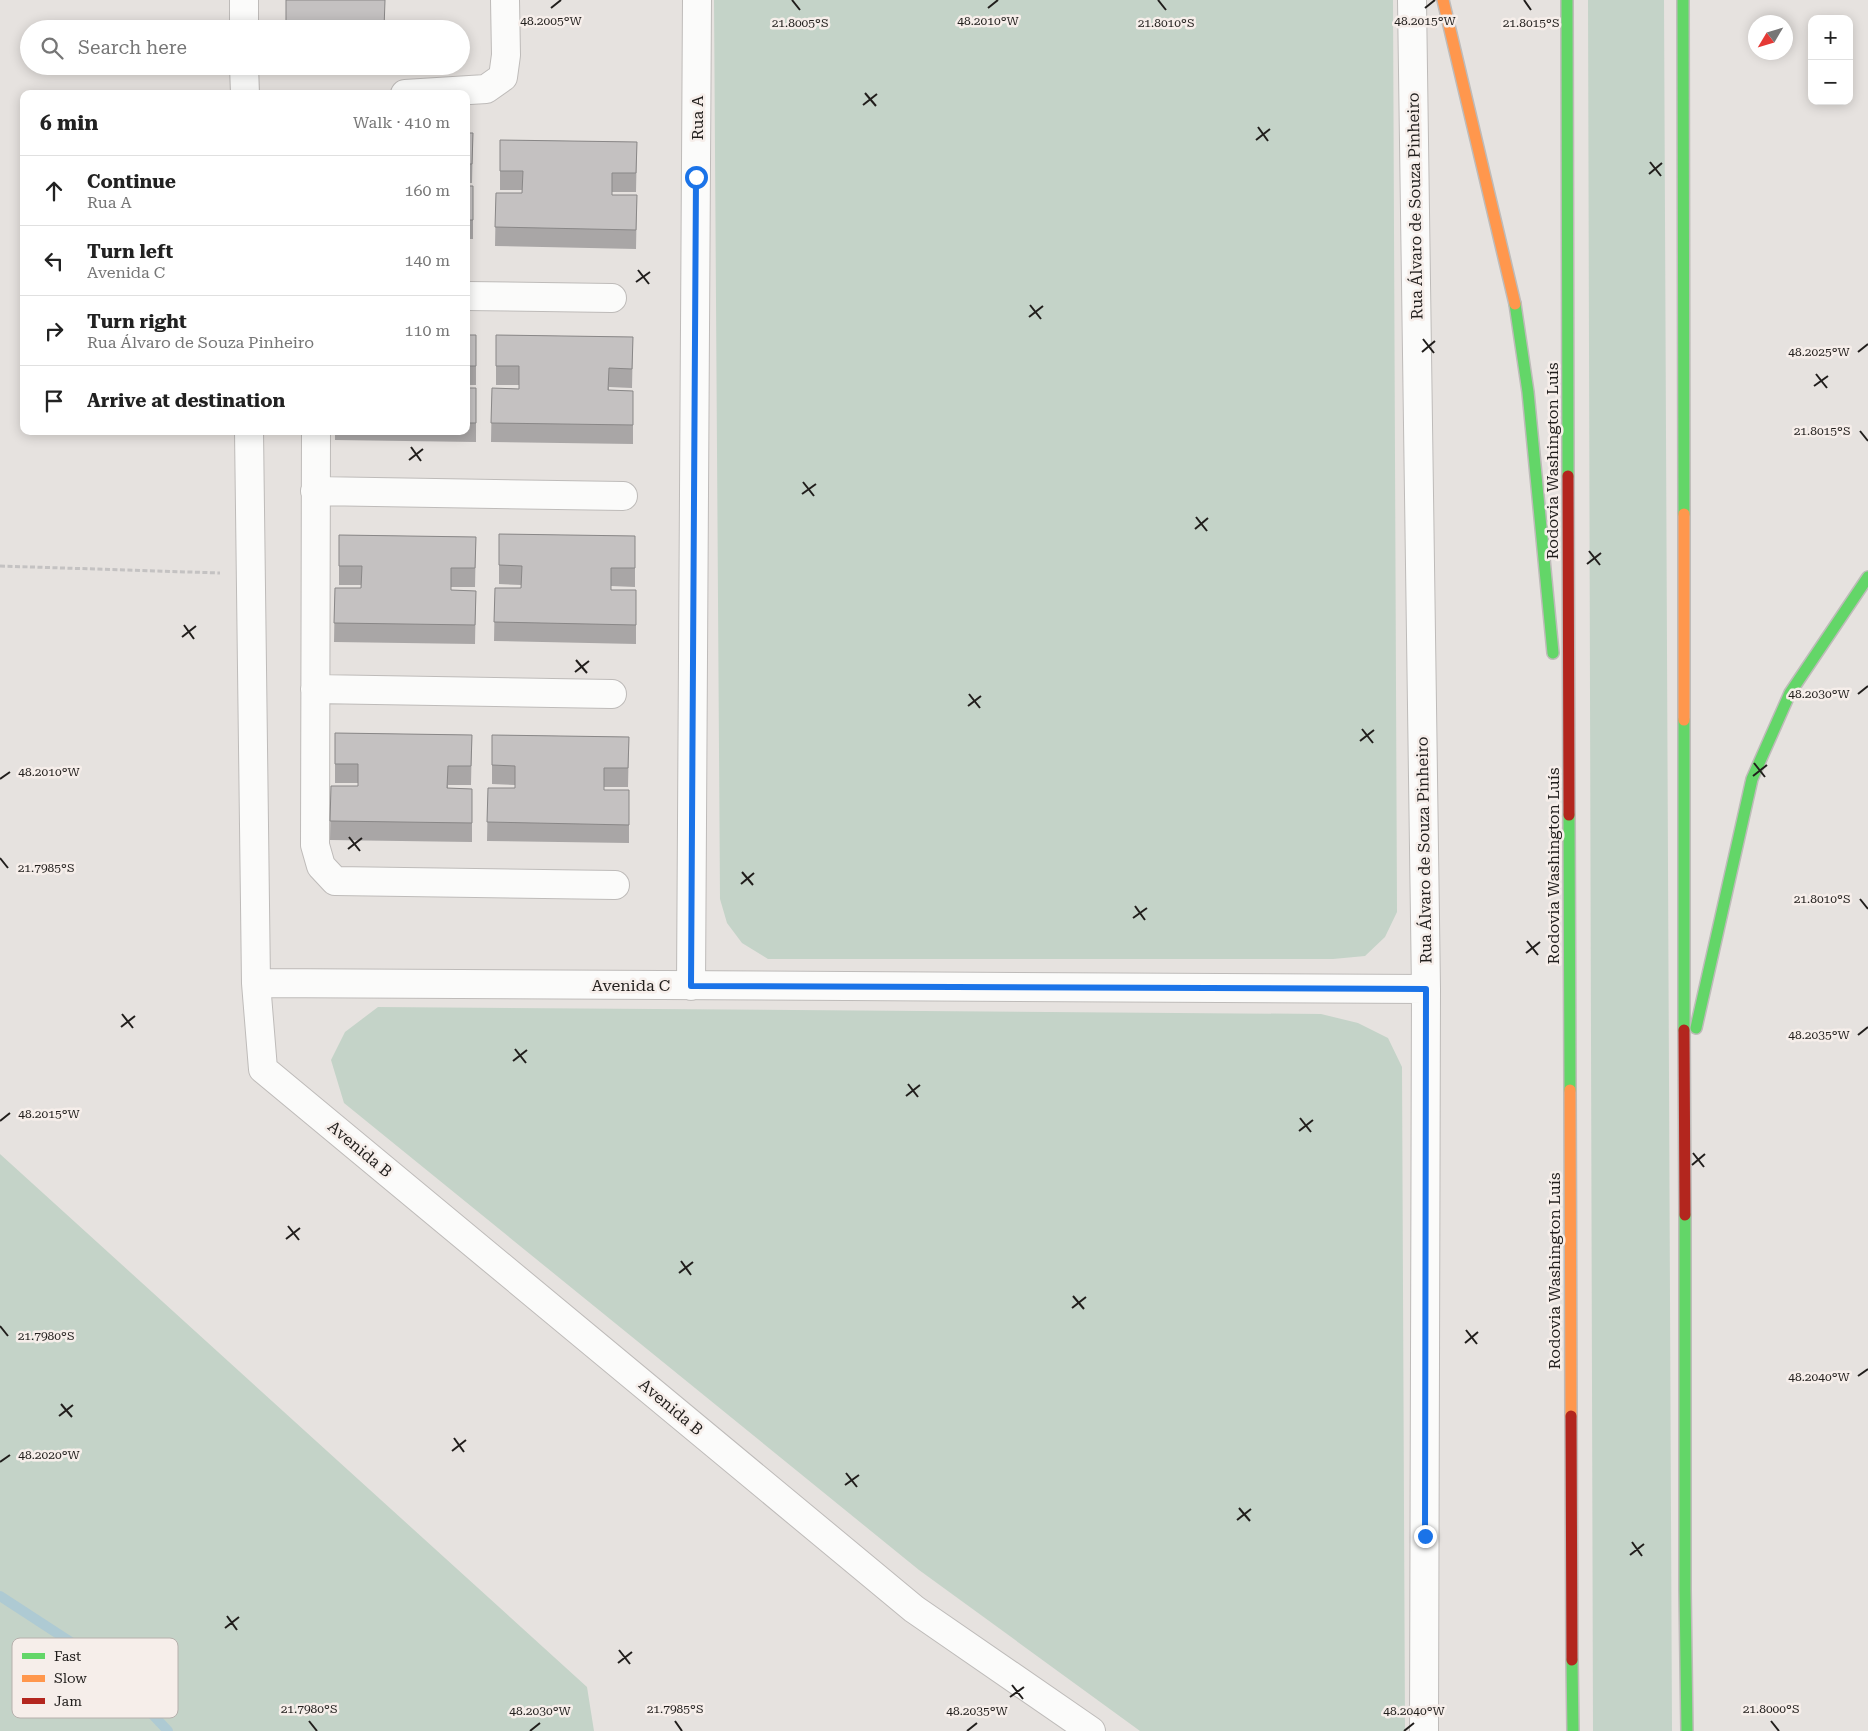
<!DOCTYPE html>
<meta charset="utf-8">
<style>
:root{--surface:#fff;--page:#f2f2f2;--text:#222;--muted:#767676;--line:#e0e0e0}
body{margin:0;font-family:"Roboto Serif",serif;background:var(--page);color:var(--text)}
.controls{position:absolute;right:15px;top:15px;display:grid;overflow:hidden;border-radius:10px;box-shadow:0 2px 12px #0003}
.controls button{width:45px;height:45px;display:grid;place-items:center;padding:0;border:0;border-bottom:1px solid var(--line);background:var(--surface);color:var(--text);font:25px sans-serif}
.compass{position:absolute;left:1748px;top:15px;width:45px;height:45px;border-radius:50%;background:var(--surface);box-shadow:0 2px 12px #0003;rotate:232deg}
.stop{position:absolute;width:15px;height:15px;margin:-11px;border:4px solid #1a73e8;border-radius:50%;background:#fff}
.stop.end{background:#1a73e8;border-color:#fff;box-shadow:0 1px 5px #0008}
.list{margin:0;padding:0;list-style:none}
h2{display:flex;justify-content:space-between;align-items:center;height:65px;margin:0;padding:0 20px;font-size:21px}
h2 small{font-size:16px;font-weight:400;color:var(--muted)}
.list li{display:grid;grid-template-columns:32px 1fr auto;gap:15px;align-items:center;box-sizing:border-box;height:70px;padding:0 20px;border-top:1px solid var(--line)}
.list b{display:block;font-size:19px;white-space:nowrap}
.list p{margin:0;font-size:16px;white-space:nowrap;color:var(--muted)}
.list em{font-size:16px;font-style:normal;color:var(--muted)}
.icon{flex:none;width:28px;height:28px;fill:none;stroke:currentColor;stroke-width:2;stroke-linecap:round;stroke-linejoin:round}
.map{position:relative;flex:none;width:1868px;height:1731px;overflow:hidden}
.search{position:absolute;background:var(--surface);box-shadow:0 2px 12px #0003;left:20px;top:20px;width:450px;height:55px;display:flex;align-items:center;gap:12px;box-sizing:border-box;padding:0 18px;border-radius:28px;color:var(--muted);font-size:19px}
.panel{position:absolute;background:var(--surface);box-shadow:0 2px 12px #0003;left:20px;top:90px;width:450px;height:345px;border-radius:10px}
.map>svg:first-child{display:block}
.green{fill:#c4d3c8}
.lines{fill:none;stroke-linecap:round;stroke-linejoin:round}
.stream{stroke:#aecad3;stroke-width:10}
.street-casing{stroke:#bebbb9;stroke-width:30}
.fast-casing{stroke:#bebbb9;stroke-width:14}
.slow-casing{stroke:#bebbb9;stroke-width:14}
.jam-casing{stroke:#bebbb9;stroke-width:14}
.path{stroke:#c4c2c2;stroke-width:3;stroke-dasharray:5 2.5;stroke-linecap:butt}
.street{stroke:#fbfbfa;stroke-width:28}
.fast{stroke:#63d668;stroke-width:11}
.slow{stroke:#ff974d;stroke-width:11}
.jam{stroke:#b3261e;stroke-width:11}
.wall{fill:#a9a6a6}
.building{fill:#c4c1c1;stroke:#898787}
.route{stroke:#1a73e8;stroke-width:6}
.ticks{fill:none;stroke:#211e1c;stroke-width:2}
.labels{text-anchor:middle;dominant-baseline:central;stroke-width:5;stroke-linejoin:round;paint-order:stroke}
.street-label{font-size:16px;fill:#211e1c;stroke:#f6eeea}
.key{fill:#f6eeea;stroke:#b6b0ac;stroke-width:1}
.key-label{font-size:14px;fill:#211e1c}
.ticks-label{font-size:12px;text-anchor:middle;fill:#211e1c;stroke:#f6eeea;stroke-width:5;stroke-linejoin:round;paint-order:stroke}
</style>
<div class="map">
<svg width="1868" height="1731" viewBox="0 0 1868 1731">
<rect width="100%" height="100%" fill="#e6e2df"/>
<path class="green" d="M714,0h679l4,912 -12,25 -20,19 -32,3h-565l-26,-16 -15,-20 -7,-24z
M1588,0h76l8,1731h-79z
M378,1007l943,7 37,9 30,15 14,29 3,664h-265l-221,-161 -575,-467 -13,-43 14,-28z
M0,1154l587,533 7,44h-594z"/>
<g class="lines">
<path class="stream" d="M0,1596l106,69 62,66"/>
<g class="street-casing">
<path id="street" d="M244,0v29
M1412,0l14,989 -2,742
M244,66l1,28
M405,94l81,-5 17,-12 3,-22 -1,-55
M466,296l146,2
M249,431l7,552 7,86 651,540 177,122
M316,431l-1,414 6,21 14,15 280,4
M315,491l308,5
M315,689l297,5
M256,983l1170,6
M691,986l6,-986"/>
</g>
<g class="fast-casing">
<path id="fast" d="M1567,0l1,476
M1683,0l1,514
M1515,304l13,88 25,261
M1684,720v310
M1569,815l1,275
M1696,1028l56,-249 38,-86 78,-116
M1685,1215v375l2,141
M1572,1660l1,71"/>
</g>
<g class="slow-casing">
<path id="slow" d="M1443,0l72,304
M1684,514v206
M1570,1090l1,326"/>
</g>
<g class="jam-casing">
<path id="jam" d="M1568,476l1,339
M1684,1030l1,185
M1571,1416l1,244"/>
</g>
<path class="path" d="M0,566l220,7"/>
<use href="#street" class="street"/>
<use href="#fast" class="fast"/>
<use href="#slow" class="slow"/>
<use href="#jam" class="jam"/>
</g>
<path class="wall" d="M466,133h7l-1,50h-6z
M500,140l137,2 -1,50h-24v3h25l-1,54 -141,-3 1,-53h26v-3h-22z
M466,186h7v53h-7z
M466,335h10v50h-10z
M496,335l137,2 -1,51 -23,-1v3l24,1v53l-142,-2 1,-54 27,1v-4h-23z
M466,388h10v54l-141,-2v-9h131z
M499,534l136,2v51l-24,-1v4h25v54l-142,-3 1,-53h26v-3l-22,-1z
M339,535l137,2 -1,50h-24v3l25,1 -1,53 -141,-2 1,-54h26v-3h-22z
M335,733l137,2 -1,50h-23v3l24,1v53l-142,-2 1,-54h27v-3h-23z
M492,735l137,2 -1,50h-24v3h25v53l-142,-2 1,-53h27v-3l-23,-1z"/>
<path class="building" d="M286,0h99l-1,29h-98z
M466,133h7l-1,31h-6z
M500,140l137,2 -1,31h-24v22h25l-1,35 -141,-3 1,-34h26l1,-22h-23z
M466,186h7v34h-7z
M466,335h10v31h-10z
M496,335l137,2 -1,32 -23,-1 -1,22 25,1v34l-142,-2 1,-35 27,1v-23h-23z
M466,388h10v35h-10z
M499,534l136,2v32h-24v22h25v35l-142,-3 1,-34h26l1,-22 -23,-1z
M339,535l137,2 -1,31h-24v22l25,1 -1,34 -141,-2 1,-35h26l1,-22h-23z
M335,733l137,2 -1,31h-23l-1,22 25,1v34l-142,-2 1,-35h27v-22h-23z
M492,735l137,2 -1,31h-24v22h25v35l-142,-3 1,-34h27v-22l-23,-1z"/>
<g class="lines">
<path class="route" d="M696,177l-5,809 735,3 -1,547"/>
</g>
<path class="ticks" d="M792,0l8,10M1158,0l8,10M1524,0l7,10M551,8l10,-8M988,8l10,-8M1425,8l10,-8M865,93l11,13M863,105l14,-11M1258,127l10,14M1256,140l14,-11M1650,162l11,14M1649,174l13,-11M638,270l11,14M636,282l14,-10M1030,305l11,14M1029,317l14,-11M1423,339l11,14M1422,352l13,-11M1858,352l10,-8M1816,374l11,14M1814,386l14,-10M1860,431l8,10M411,447l10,14M409,460l14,-11M803,482l11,14M802,494l14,-10M1196,517l11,14M1195,529l13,-11M1589,551l11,14M1587,564l14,-11M184,625l10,14M182,637l14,-11M576,660l11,13M575,672l14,-11M969,694l11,14M1858,694l10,-8M968,706l13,-10M1362,729l11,14M1360,741l14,-11M1754,763l11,14M1753,776l14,-11M0,779l10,-7M349,837l11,14M348,849l14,-11M0,858l8,10M742,872l11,13M741,884l13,-11M1860,899l8,10M1135,906l10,14M1133,918l14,-10M1527,941l11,14M1526,953l14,-11M122,1014l11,14M121,1027l14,-11M1858,1035l10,-8M515,1049l11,14M513,1061l14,-11M908,1084l10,13M906,1096l14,-11M1300,1118l11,14M0,1121l10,-8M1299,1131l14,-11M1693,1153l11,14M1692,1165l13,-11M288,1226l11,14M286,1239l14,-11M681,1261l10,14M679,1273l14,-11M1073,1296l11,13M1072,1308l14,-11M0,1326l8,10M1466,1330l11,14M1465,1343l13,-11M1858,1376l10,-7M61,1404l11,13M59,1416l14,-11M454,1438l10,14M452,1451l14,-11M0,1462l10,-7M846,1473l11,14M845,1485l14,-10M1239,1508l11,13M1237,1520l14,-11M1632,1542l10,14M1630,1555l14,-11M227,1616l10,14M225,1628l14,-11M619,1650l11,14M618,1663l14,-11M1012,1685l11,14M1010,1697l14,-10M309,1721l8,10M675,1721l7,10M1771,1721l8,10M530,1731l10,-8M967,1731l10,-8M1404,1731l10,-8"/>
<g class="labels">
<g class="street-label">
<text transform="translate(697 118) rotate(-90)">Rua A</text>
<text transform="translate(1415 206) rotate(-91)">Rua Álvaro de Souza Pinheiro</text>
<text transform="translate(1552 461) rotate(-90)">Rodovia Washington Luís</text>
<text transform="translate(1424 850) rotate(-91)">Rua Álvaro de Souza Pinheiro</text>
<text transform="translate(1553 866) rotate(-90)">Rodovia Washington Luís</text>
<text x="631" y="985">Avenida C</text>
<text transform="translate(360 1149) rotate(40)">Avenida B</text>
<text transform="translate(1554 1271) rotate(-90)">Rodovia Washington Luís</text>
<text transform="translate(671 1407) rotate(40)">Avenida B</text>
</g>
</g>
<rect x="12" y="1638" width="166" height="80" rx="8" class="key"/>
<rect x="22" y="1653" width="23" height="6" fill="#63d668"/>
<rect x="22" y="1675" width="23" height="7" fill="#ff974d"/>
<rect x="22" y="1698" width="23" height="6" fill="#b3261e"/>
<g class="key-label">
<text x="54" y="1661">Fast</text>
<text x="54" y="1683">Slow</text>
<text x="54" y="1706">Jam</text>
</g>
<g class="ticks-label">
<text x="988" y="25">48.2010°W</text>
<text x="1425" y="25">48.2015°W</text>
<text x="551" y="25">48.2005°W</text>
<text x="800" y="27">21.8005°S</text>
<text x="1166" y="27">21.8010°S</text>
<text x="1531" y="27">21.8015°S</text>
<text x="1819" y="356">48.2025°W</text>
<text x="1822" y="435">21.8015°S</text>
<text x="1819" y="698">48.2030°W</text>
<text x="49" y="776">48.2010°W</text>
<text x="46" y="872">21.7985°S</text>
<text x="1822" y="903">21.8010°S</text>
<text x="1819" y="1039">48.2035°W</text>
<text x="49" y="1118">48.2015°W</text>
<text x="46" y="1340">21.7980°S</text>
<text x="1819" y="1381">48.2040°W</text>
<text x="49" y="1459">48.2020°W</text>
<text x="309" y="1713">21.7980°S</text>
<text x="675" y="1713">21.7985°S</text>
<text x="1771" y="1713">21.8000°S</text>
<text x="540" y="1715">48.2030°W</text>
<text x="977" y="1715">48.2035°W</text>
<text x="1414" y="1715">48.2040°W</text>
</g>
</svg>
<div class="controls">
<button>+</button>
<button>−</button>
</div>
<svg class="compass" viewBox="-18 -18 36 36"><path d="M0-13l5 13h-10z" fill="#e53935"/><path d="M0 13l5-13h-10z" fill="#767676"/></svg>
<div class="stop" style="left:696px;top:177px"></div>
<div class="stop end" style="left:1425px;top:1536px"></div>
<div class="search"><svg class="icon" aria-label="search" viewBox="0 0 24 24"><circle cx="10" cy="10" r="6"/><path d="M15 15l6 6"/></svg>Search here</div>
<section class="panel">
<h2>6 min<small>Walk · 410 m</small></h2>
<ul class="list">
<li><svg class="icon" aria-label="ahead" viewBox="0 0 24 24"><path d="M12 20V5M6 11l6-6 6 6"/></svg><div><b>Continue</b><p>Rua A</p></div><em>160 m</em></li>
<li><svg class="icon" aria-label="left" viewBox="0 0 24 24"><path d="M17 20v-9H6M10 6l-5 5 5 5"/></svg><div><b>Turn left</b><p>Avenida C</p></div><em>140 m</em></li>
<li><svg class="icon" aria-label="right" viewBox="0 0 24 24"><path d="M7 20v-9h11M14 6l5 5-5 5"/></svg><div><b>Turn right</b><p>Rua Álvaro de Souza Pinheiro</p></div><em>110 m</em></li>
<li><svg class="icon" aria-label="arrive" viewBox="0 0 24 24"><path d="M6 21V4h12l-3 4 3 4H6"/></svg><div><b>Arrive at destination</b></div></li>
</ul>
</section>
</div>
